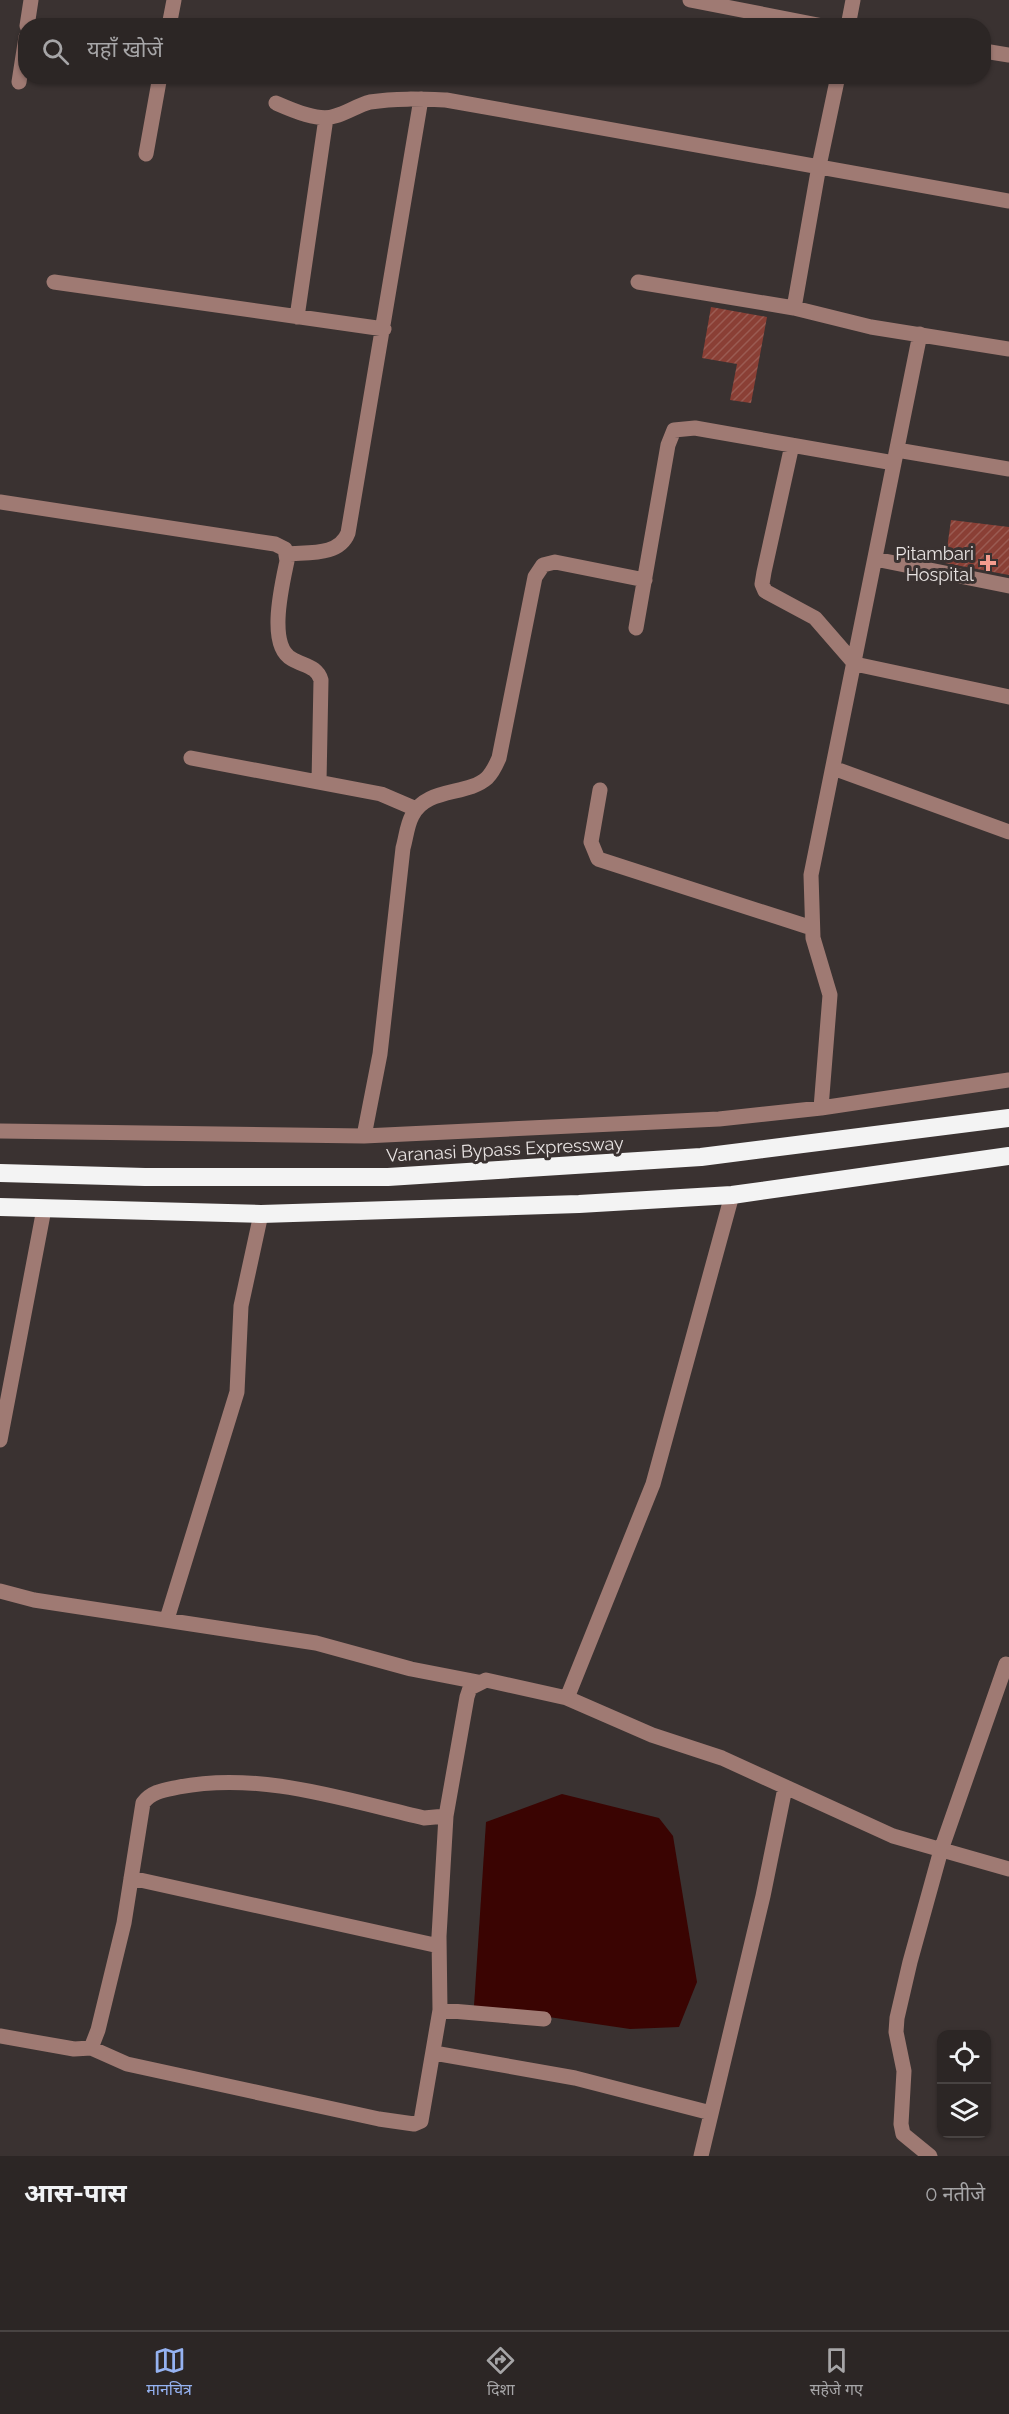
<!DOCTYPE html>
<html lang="hi">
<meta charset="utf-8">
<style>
:root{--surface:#2c2625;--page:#383232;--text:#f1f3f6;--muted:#a6a5a7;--line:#484342;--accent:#95b2f1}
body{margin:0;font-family:Raleway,"Noto Sans Devanagari",sans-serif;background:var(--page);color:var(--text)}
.controls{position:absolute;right:18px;bottom:18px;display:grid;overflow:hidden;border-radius:12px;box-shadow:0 2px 4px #0004}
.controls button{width:54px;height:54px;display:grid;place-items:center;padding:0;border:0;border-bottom:2px solid var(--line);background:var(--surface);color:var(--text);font:30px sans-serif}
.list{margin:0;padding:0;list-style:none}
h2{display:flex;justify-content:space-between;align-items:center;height:78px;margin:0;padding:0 24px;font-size:26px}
h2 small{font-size:20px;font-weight:400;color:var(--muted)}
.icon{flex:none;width:33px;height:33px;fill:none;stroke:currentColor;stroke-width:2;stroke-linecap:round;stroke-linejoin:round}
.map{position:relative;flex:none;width:1009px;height:2156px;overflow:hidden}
.search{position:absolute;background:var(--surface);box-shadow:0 2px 4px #0004;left:18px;right:18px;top:18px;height:66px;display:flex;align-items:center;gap:15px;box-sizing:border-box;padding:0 21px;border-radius:24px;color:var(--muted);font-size:22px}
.sheet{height:174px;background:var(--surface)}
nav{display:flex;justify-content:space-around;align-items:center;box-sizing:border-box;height:84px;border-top:2px solid var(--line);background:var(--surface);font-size:16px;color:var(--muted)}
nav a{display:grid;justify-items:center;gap:3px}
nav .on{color:var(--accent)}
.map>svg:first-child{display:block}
.water{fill:#3a0402}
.building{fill:url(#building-hatch)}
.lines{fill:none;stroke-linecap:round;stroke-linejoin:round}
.minor{stroke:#9f7a73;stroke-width:15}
.highway{stroke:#f3f3f3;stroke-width:18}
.poi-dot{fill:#f59d8f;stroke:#3a3231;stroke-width:2}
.labels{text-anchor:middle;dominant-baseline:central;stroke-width:6;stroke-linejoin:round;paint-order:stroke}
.poi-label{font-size:18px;fill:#e8e3e2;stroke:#3a3231;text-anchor:end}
.street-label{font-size:18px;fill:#e8e3e2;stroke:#3a3231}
</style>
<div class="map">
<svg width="1009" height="2156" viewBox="0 0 1009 2156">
<defs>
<pattern id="building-hatch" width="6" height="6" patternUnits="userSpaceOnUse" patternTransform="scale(1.5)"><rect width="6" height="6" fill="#8a3f35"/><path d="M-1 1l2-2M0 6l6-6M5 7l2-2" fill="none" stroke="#9a5b52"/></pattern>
</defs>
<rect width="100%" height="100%" fill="#3a3231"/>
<path class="water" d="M562,1794l97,24 14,18 24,146 -18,45 -49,2 -156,-23 12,-184z"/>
<path class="building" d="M711,307l56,10 -16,86 -21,-3 7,-36 -35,-6z
M951,520l58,7v48l-64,-12z"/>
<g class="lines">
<path class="minor" d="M690,0l133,26
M27,26l4,-26
M169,26l5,-26
M848,26l5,-26
M984,51l25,4
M838,76l-19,90 -25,142 77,19 138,22
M19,82l7,-45
M276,103c16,7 43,19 59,13 12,-3 23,-11 35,-14 26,-4 50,-3 76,-2l563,101
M146,154l14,-78
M54,282l330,47
M638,282l156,26
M297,317l29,-199
M792,445l-28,127 -2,12 3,7 50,27 40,46 154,33
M897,450l112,19
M0,502l275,42 10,5 2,12c-5,24 -20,85 5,98 12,7 25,7 29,21l-2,102
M287,554c22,-2 52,2 61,-21l73,-434
M875,559l134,27
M636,628l32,-183 6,-15 21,-2 199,35
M191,758l190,36 35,15
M833,768l176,64
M600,790l-9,52 7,17 214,69
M821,1108l9,-113 -17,-57 -2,-63 109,-541
M0,1131l364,5 355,-17 102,-11 188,-28
M364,1136l16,-82 23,-206c3,-10 4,-23 9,-32 14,-29 55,-20 75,-38 5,-5 9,-13 12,-20l36,-181 8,-12 12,-3 90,18
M0,1440l44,-231
M0,1591l34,9 282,43 95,26 67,13
M167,1619l70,-227 4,-86 20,-92
M567,1698l86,-214 79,-289
M131,1878l308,68
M440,2010l104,9
M0,2036l74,13 17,-1 7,-18 26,-107 19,-120c9,-12 22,-13 36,-16 82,-16 166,13 245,31l22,-2 21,-119 3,-9 16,-8 81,18 85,37 70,23 171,78 116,33
M91,2048l36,16 252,55 35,5 7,-3 19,-111 -1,-74 7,-120
M434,2053l141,25 136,35
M701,2156l62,-260 22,-108
M930,2156l-27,-22 -2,-10 3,-53 -8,-39 1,-14 13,-56 31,-112 65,-186"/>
<path class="highway" d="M0,1173l145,4h243l313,-20 308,-39
M0,1207l261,7 318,-10 153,-9 277,-39"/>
</g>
<path class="poi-dot" d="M985 554h6v6h6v6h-6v6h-6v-6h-6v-6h6z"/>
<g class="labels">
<g class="poi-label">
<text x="974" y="553">Pitambari<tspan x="974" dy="21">Hospital</tspan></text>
</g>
<g class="street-label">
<text transform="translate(505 1149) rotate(-3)">Varanasi Bypass Expressway</text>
</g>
</g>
</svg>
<div class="controls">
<button><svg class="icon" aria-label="locate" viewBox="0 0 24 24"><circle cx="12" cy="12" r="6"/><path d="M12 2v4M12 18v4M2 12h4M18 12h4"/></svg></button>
<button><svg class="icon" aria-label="layers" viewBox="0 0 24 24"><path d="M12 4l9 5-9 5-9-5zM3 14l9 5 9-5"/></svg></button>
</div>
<div class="search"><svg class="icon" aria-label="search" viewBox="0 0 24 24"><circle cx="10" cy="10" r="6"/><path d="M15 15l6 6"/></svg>यहाँ खोजें</div>
</div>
<section class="sheet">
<h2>आस-पास<small>0 नतीजे</small></h2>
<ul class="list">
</ul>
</section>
<nav>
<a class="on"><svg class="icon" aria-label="map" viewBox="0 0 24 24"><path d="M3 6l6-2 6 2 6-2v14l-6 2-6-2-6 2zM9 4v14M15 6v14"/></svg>मानचित्र</a>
<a><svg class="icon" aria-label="directions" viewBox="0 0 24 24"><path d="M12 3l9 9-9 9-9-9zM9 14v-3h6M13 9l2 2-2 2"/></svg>दिशा</a>
<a><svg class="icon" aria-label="saved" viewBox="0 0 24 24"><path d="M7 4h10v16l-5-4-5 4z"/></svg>सहेजे गए</a>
</nav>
